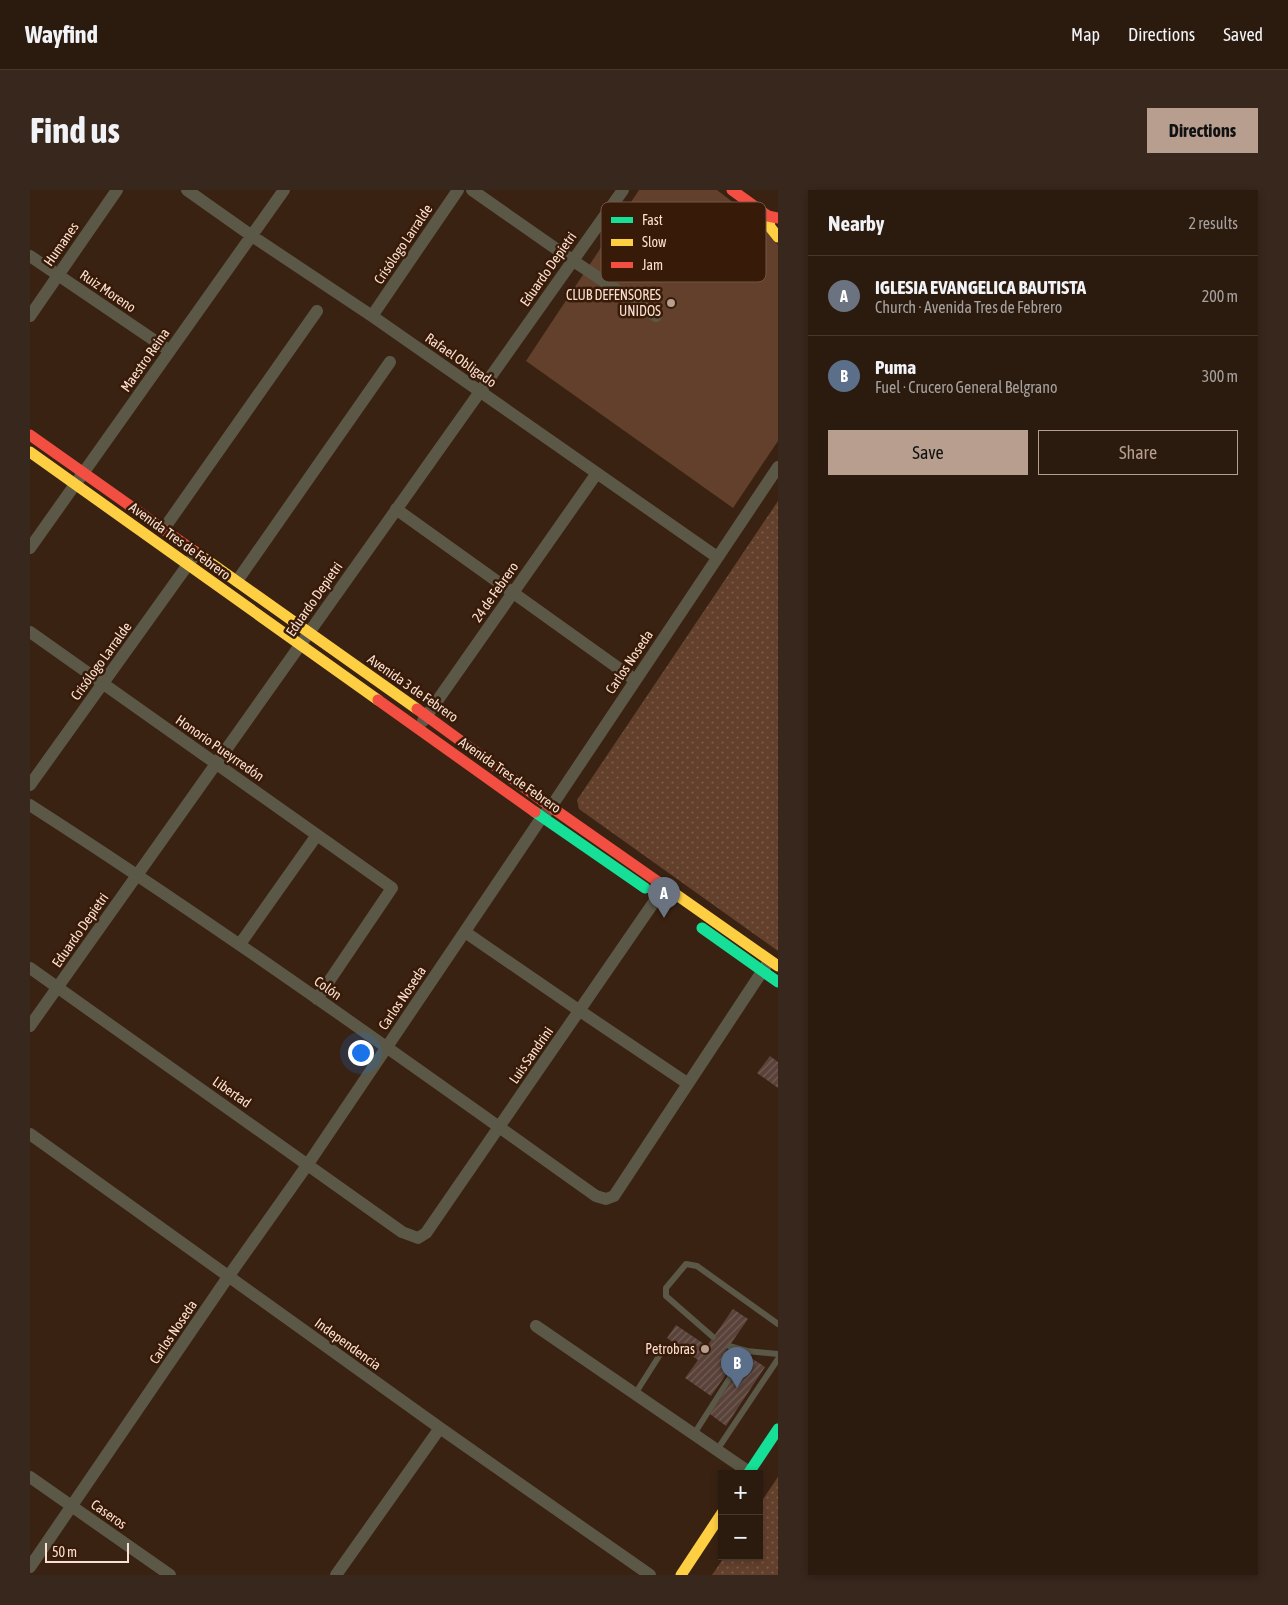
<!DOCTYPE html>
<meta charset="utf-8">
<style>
:root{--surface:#2b1a0e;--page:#37271c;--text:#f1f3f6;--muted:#a6a19e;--line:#47382e;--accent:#b79e8e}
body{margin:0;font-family:"Asap Condensed",sans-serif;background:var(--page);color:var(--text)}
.controls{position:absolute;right:15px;bottom:15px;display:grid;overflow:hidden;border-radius:0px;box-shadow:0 2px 8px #0003}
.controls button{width:45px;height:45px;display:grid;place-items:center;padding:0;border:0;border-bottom:1px solid var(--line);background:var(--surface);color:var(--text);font:25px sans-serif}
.scale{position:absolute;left:15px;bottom:12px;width:84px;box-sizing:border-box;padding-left:5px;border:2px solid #fbe0d1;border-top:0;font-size:14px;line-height:18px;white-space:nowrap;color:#fbe0d1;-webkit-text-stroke:4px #371a07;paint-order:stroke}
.you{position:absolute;left:330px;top:862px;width:18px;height:18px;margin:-12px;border:4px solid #fff;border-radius:50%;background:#1a73e8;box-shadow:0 0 0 8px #1a73e833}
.badge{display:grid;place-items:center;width:32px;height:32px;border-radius:50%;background:var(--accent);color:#fff;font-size:16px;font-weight:700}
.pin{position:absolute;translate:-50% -41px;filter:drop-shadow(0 1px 2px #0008)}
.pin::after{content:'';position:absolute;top:26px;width:18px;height:15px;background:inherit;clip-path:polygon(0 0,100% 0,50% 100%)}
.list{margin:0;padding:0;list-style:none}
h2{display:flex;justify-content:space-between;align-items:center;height:65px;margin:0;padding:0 20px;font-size:21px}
h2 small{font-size:16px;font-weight:400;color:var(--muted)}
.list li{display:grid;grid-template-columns:32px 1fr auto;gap:15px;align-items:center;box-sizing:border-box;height:80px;padding:0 20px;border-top:1px solid var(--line)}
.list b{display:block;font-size:19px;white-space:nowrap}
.list p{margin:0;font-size:16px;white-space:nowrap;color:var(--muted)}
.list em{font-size:16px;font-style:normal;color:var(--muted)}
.actions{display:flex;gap:10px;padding:15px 20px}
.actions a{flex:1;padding:11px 0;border:1px solid var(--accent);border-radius:0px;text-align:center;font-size:18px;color:var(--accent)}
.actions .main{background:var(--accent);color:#111}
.map{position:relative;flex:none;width:748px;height:1385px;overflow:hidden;border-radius:0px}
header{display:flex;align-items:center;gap:30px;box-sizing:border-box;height:70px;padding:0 25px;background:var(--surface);border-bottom:1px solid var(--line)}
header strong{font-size:24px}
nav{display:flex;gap:28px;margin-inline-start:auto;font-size:18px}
.intro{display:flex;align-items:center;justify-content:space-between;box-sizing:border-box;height:120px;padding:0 30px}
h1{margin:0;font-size:35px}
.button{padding:12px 22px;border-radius:0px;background:var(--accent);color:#111;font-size:18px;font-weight:700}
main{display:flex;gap:30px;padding:0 30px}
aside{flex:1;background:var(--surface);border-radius:0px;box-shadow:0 2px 8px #0003}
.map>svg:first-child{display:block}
.grass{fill:url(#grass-dots)}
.garden{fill:#63402c}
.building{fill:url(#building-hatch)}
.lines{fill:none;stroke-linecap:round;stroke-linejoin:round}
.lane{stroke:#5b5847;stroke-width:6}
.street{stroke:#5b5847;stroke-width:12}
.fast{stroke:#16e098;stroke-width:11}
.slow{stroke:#ffcf43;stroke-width:11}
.jam{stroke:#f24e42;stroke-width:11}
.poi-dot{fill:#b79e8e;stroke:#371a07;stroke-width:2}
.labels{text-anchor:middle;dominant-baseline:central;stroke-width:5;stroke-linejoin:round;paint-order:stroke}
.street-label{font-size:14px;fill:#fbe0d1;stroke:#371a07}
.poi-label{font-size:14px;fill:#fbe0d1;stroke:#371a07;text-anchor:end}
.key{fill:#371a07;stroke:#725544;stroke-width:1}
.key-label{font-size:14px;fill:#fbe0d1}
</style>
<header>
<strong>Wayfind</strong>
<nav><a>Map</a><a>Directions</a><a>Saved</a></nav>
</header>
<div class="intro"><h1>Find us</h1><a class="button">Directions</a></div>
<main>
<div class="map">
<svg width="748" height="1385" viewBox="0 0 748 1385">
<defs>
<pattern id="grass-dots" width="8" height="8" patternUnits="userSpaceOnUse" patternTransform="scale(1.25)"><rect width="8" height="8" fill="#63402c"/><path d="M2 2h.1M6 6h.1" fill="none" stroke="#7a5b4a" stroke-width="1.8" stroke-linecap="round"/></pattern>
<pattern id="building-hatch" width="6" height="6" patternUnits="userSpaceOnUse" patternTransform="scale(1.25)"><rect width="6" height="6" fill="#594239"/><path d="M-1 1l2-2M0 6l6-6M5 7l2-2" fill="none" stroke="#725d55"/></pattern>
</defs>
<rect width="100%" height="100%" fill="#392212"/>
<path class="grass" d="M748,311v450l-199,-142 -2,-9z
M748,1287v98h-66l13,-19h34v-51z"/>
<path class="garden" d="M609,0h78l44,34 17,21v196l-45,67 -207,-147z"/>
<path class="building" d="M740,866l8,6v26l-21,-15z
M703,1119l15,10 -23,33 11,8 -25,36 -26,-18 13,-18 -31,-22 9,-13 31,21z
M718,1166l17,11 -39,59 -16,-12z"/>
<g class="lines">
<path class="lane" d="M683,1147l-47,-41v-8l20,-24 11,2 81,58
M699,1156l18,5
M605,1204l26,-41
M664,1244l53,-83 31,3
M687,1260l61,-91"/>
<path class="street" d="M157,0l65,46 120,80 345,241
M442,0l100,70 84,56
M0,66l140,95
M0,126l87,-126
M342,126l86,-126
M366,319l239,171
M133,340l154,-219
M0,358l254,-358
M207,391l153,-219
M0,442l362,256 -75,111
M393,531l174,-248
M0,595l162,-226
M0,615c193,124 379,258 566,391l10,3 8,-3 153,-232
M435,742l115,79 107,72
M210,754l77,-109
M0,778l372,264 16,6 8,-5 239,-347
M0,836l593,-836
M0,944l410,294 210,147
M506,1136l213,146
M0,1287l140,98
M0,1377l198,-290 80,-113 234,-347 9,-10 227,-340
M306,1385l104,-147"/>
<path class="fast" d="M505,622l110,76
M672,738l76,54
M718,1284l30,-45"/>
<path class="slow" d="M738,26l2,11 8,10
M0,262l348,248
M164,361l223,158
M634,696l114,80
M651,1385l41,-62"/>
<path class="jam" d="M702,0l36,26 10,2
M0,245l164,116
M348,510l157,112
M387,519l134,98 113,79"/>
</g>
<g class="poi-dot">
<circle cx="641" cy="113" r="5"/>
<circle cx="675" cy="1159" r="5"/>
</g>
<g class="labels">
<g class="street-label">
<text transform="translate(31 54) rotate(-55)">Humanes</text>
<text transform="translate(373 54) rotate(-56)">Crisólogo Larralde</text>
<text transform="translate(518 79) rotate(-55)">Eduardo Depietri</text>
<text transform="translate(78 101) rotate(34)">Ruiz Moreno</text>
<text transform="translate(115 170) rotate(-55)">Maestro Reina</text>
<text transform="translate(431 170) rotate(35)">Rafael Obligado</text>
<text transform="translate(150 351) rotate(36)">Avenida Tres de Febrero</text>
<text transform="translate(465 402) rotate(-55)">24 de Febrero</text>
<text transform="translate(284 409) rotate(-55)">Eduardo Depietri</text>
<text transform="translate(71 471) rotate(-54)">Crisólogo Larralde</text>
<text transform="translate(599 472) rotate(-56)">Carlos Noseda</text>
<text transform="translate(383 498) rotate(35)">Avenida 3 de Febrero</text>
<text transform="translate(190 558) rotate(35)">Honorio Pueyrredón</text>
<text transform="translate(480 585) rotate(35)">Avenida Tres de Febrero</text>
<text transform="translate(50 740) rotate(-55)">Eduardo Depietri</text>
<text transform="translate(298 798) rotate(35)">Colón</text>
<text transform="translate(372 808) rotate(-56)">Carlos Noseda</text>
<text transform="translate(501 865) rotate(-55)">Luis Sandrini</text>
<text transform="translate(202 902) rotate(35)">Libertad</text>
<text transform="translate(143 1142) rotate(-56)">Carlos Noseda</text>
<text transform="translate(318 1154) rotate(36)">Independencia</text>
<text transform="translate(79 1324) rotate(35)">Caseros</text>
</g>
<g class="poi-label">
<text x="631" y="105">CLUB DEFENSORES<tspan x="631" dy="16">UNIDOS</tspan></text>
<text x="665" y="1159">Petrobras</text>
</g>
</g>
<rect x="571" y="12" width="165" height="80" rx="8" class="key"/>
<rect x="581" y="27" width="22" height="6" fill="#16e098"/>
<rect x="581" y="49" width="22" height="7" fill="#ffcf43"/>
<rect x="581" y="72" width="22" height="6" fill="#f24e42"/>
<g class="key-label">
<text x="612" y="35">Fast</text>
<text x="612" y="57">Slow</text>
<text x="612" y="80">Jam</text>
</g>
</svg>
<div class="controls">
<button>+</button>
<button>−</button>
</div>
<div class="scale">50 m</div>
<div class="you"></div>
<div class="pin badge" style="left:634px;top:728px;background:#6b7280">A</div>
<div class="pin badge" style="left:707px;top:1198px;background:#5c6f8a">B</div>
</div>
<aside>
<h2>Nearby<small>2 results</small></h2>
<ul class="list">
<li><span class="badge" style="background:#6b7280">A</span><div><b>IGLESIA EVANGELICA BAUTISTA</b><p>Church · Avenida Tres de Febrero</p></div><em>200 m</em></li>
<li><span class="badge" style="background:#5c6f8a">B</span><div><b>Puma</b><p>Fuel · Crucero General Belgrano</p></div><em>300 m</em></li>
</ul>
<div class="actions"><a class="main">Save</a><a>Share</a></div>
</aside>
</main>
